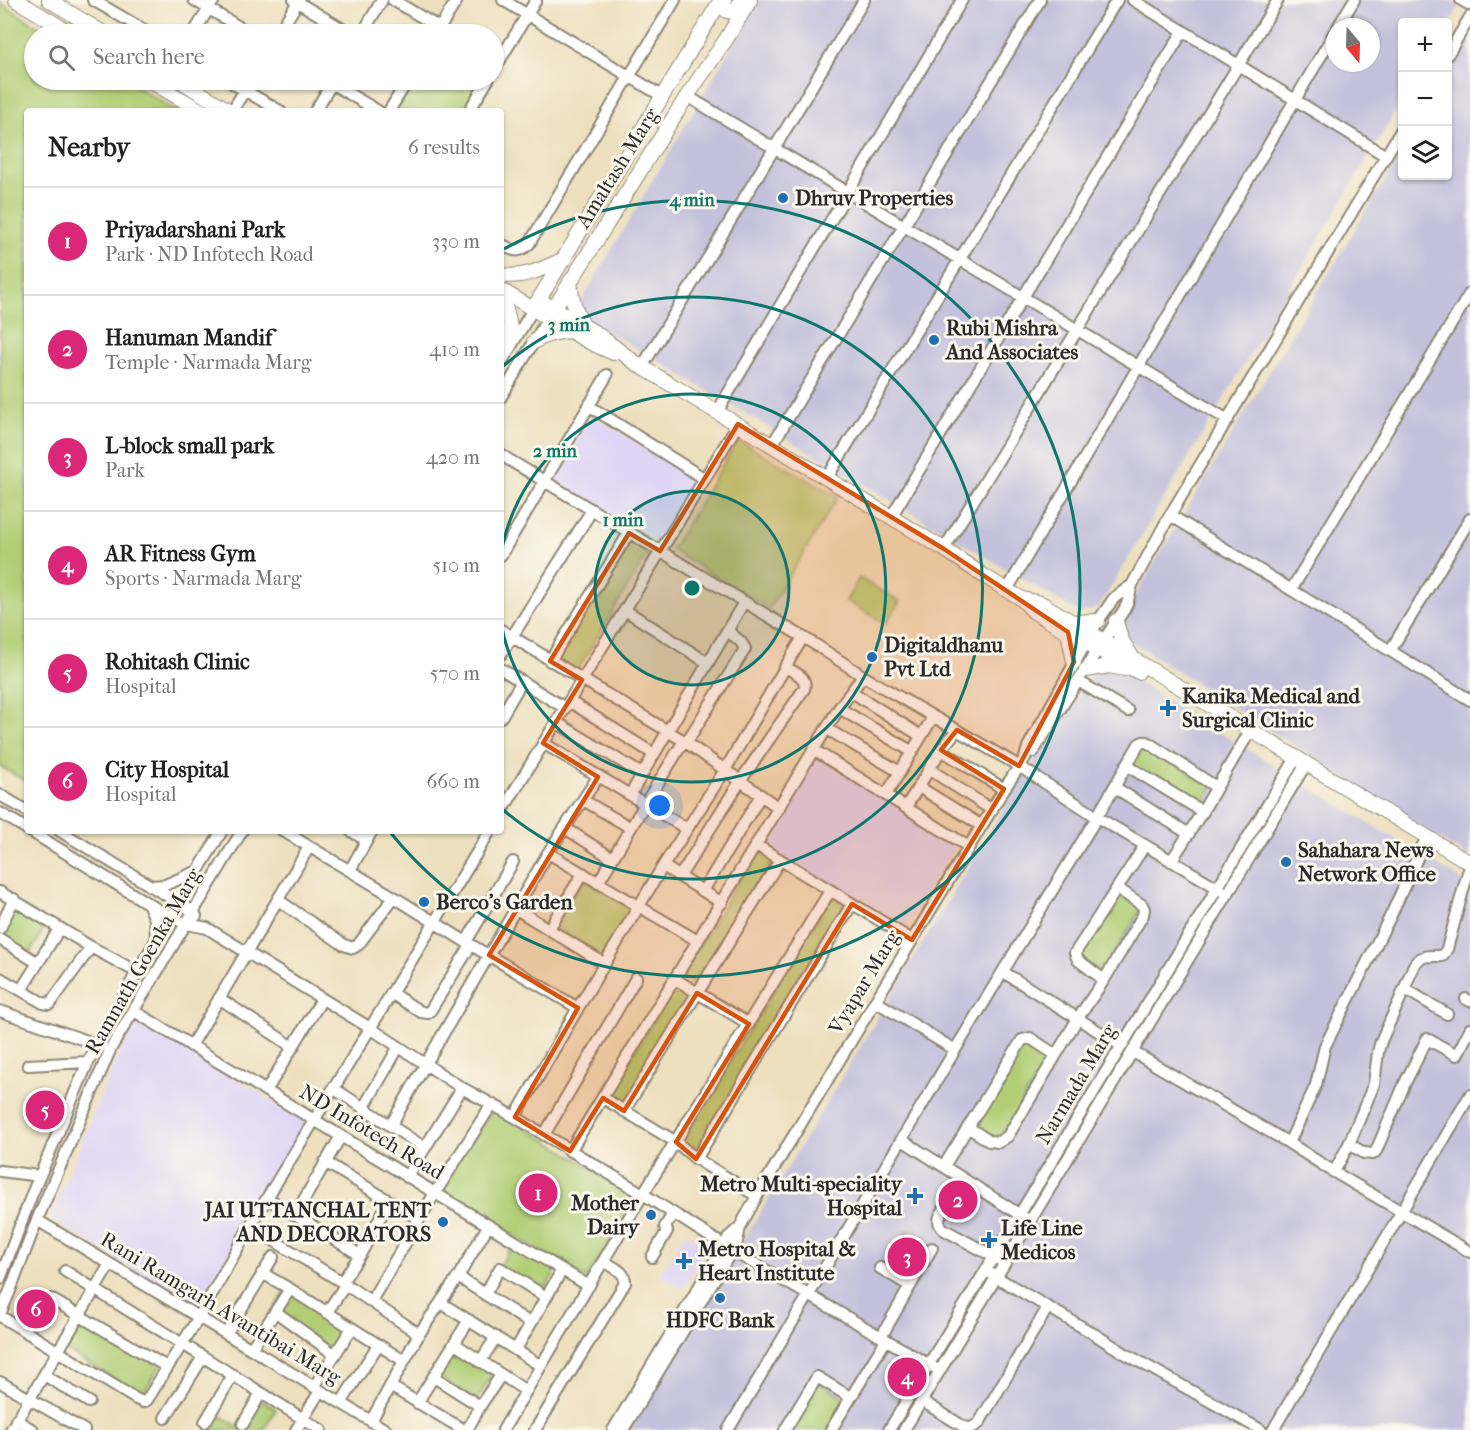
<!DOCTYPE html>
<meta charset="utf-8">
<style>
:root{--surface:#fff;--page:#f2f2f2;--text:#222;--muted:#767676;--line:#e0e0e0;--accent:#db2777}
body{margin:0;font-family:"IM FELL French Canon",serif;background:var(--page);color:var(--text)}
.controls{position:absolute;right:18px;top:18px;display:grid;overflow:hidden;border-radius:6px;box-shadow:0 2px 4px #0004}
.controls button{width:54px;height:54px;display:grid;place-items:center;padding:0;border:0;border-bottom:2px solid var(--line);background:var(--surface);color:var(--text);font:30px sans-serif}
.compass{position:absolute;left:1326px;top:18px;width:54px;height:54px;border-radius:50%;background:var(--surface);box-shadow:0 2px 4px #0004;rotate:161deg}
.you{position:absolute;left:660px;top:806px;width:21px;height:21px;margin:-15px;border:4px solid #fff;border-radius:50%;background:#1a73e8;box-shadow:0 0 0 9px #1a73e833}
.badge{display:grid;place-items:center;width:39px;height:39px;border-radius:50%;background:var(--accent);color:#fff;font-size:20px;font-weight:700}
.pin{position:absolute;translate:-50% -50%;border:3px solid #fff;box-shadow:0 2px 6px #0006}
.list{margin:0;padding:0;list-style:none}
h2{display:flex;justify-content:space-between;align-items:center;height:78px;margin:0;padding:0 24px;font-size:26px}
h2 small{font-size:20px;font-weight:400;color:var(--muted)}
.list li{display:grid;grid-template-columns:39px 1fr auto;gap:18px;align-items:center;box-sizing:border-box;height:108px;padding:0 24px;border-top:2px solid var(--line)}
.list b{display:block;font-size:22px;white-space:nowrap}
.list p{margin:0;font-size:20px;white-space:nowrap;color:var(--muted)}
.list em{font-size:20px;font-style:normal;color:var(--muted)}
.icon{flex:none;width:33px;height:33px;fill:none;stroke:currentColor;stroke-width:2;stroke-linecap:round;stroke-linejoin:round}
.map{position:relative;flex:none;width:1470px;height:1430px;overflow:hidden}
.search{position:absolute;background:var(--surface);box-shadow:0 2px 4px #0004;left:24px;top:24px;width:480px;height:66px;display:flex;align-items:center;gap:15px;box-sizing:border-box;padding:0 21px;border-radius:33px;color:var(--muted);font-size:22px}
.panel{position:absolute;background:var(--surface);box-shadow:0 2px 4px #0004;left:24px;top:108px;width:480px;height:726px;border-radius:6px}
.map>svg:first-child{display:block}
.built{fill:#dfd5f5}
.industrial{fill:#c3c1db;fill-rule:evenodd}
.green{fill:#b1ce75;stroke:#6e7c50;stroke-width:1.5}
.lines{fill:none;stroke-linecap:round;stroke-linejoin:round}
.minor-casing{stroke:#8c8675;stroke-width:14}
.major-casing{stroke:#8c8675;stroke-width:16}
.minor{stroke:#fff;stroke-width:10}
.major{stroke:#fff;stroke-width:14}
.marked{fill:#d5540f;fill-opacity:0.2;stroke:#d5540f;stroke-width:4.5;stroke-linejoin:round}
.ring{fill:none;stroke:#0f766e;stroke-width:3}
.poi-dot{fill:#1f6fb2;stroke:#fbf7ec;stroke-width:2}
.labels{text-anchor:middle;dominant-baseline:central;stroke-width:6;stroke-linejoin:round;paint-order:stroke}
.street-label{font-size:21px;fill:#2b2b2b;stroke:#fbf7ec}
.poi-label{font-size:21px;font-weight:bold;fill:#2b2b2b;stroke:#fbf7ec;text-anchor:start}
.centre{fill:#0f766e;stroke:#fbf7ec;stroke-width:3}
.ring-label{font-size:18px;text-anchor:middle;font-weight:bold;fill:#0f766e;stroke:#fbf7ec;stroke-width:6;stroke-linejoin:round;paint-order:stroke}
</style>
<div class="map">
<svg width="1470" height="1430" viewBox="0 0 1470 1430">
<rect width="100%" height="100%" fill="#fbf7ec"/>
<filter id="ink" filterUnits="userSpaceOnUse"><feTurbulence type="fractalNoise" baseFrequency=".0167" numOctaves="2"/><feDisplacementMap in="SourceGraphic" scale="12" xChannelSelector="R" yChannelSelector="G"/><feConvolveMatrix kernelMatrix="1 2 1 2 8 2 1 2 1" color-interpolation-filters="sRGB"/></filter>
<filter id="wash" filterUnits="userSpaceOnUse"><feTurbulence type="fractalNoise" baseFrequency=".008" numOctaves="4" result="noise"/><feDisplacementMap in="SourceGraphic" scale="24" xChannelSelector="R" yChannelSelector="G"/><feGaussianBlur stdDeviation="1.35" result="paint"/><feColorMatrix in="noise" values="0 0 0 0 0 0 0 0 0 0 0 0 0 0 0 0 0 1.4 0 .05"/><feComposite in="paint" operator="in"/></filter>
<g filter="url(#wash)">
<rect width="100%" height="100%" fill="#ede0bf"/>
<path class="built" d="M592,416l104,63 -38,63 -105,-63z
M816,757l141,86 -54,87 -141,-87z
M138,1020l169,102 -111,187 -146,-91 68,-163z
M685,1233l23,14 -25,41 -23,-13z"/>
<path class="industrial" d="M759,0h692l9,5 -12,21v-4h-46v79l-303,506 -19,6 -505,-301zM1335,27h36v36h-36z
M1470,39v819l-341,-218 -7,-23 280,-466v25h46v-100z
M1113,667l357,218v545h-841l392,-650 61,-89 11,-19z"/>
<path class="green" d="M0,3l50,31h-16v46h91l52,31h-150v671l-27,-16z
M413,80h70l-19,31h-70z
M738,440l100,57 -69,112 -98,-59z
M630,540l19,12 -72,119 -20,-12z
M859,578l41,23 -14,23 -40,-23z
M1144,745l69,41 -12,21 -69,-41z
M757,850l17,10 -77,127 -17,-10z
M584,879l48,30 -30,47 -48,-29z
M1117,892l25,16 -40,64 -25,-15z
M831,896l16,10 -150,246 -16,-10z
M14,902l34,20 -18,31 -30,-17v-10z
M676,984l17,11 -69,112 -17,-10z
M1023,1044l25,15 -49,81 -25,-15z
M494,1108l143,88 -50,83 -149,-89z
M907,1231l24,15 -24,38 -24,-15z
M514,1243l43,26 -15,24 -43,-26z
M287,1289l59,37 -15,24 -59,-38z
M81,1320l79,46 -18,29 -78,-46z
M451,1347l42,27 -17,27 -42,-27z
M819,1382l27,17 -19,31h-38z
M260,1400l16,9 -12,21h-58l9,-17 28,16z"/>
</g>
<g filter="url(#ink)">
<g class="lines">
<g class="minor-casing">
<path id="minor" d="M93,0l58,34
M194,0l57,34
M294,0l57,34
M393,0l47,28
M503,0l159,96
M1133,0l253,156
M1461,0l9,5
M1338,27l16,-27
M193,34l21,-34
M278,34l21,-34
M362,34l20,-34
M436,34l21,-34
M1448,54l22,-37
M494,70l42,-70
M227,80l53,31
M326,80l52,31
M687,96l541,324
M232,111l19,-31
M315,111l19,-31
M389,111l19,-31
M469,111l19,-31
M501,244c12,7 17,10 28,0l146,-244
M501,363l32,-54
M642,367l222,-367
M501,397l47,-79
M589,406l116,73
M717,412l245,-412
M772,445l268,-445
M501,455l315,190 47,31 156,90 78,51 131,77
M827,478l290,-478
M1170,515l300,185
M891,517l292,-486
M944,549l334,-549
M501,555l106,-180
M1007,590l328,-558
M1291,590l179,-297
M625,610l83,53
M501,630l183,111 95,67
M1390,651l80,-132
M501,654l91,-144
M550,661l79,-128
M501,669l64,39
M1078,681l50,30
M852,692l69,44
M569,701l85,53
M839,708l72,43
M501,717l21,-36
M556,722l86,52
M827,729l73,43
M543,743l144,86
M686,743l59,-94 -4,-7 -13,-11
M814,750l155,97
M941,750l63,39
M1033,752l70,-111 21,-31 3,-6 5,-19 38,-70 232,-386
M1126,765l77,47
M929,769l63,41
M919,787l63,39
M1114,787l75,47
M0,795l27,16
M630,795l114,-193
M886,795l47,-78
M583,800l48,28
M906,807l35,-57 16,-20
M0,813l27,16
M501,813l237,-389
M565,828l47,30
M30,831l140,86 17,7 20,4 163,100 92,60 53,29 128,77 88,56 209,121
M60,831l134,81 2,4
M283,831l111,66 72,45 112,66
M351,831l15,9
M756,845l156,95
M548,853l150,88
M1171,861c27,-40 50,-82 75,-123
M663,866l59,37
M350,870l22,-39
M680,876l61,-96 63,-91c4,-12 -10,-17 -19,-22
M598,883l47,-79 39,-63
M150,886l15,-1 33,-14
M703,891l58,-96
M0,892l91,55 46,25
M278,900l66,45 9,3 5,-3 36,-48
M148,903l7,16 1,21
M516,909l89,55
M0,928l14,-29
M549,929l34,-56
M0,939l38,24
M466,942l47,-80
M1003,972l119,74
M0,978l43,25 7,1 41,-57
M675,979l74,45
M1104,980l-26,-20 -3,-7 70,-108
M1405,989l42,25
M21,990l39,-62
M391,993l30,19 7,1 2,-2 41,-66
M219,998l74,49
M1466,999l4,2
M875,1001l80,49
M0,1011l102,35
M134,1011l455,275
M191,1046l118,-199
M1133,1052l156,91 45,29 136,80
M28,1065l60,-3
M333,1088l92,60
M266,1091l56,-92
M603,1098l73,44 20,17 156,-255
M364,1107l34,-59
M624,1111l156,-251
M515,1117l63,-109 85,-142 62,-96 78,-133
M391,1125l34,-60 123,-212 50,-76
M968,1127l21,14 10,1 9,-6 70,-118 26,-38 39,-65 1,-6 -2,-4 -25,-17
M544,1135l92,-157
M902,1140l123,78
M1289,1143l27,-58 9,-39 66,-131 32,-70
M1349,1144l15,9 9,1 3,-3 29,-68 22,-44 30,16 13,-26
M570,1151l269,-443 24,-32
M325,1162l94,57
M701,1162l56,34
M944,1166l78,-126 8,-2 26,17
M0,1171l40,5
M1334,1172l15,-28 25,-60 4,-32 3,-11 20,-44 13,-32c7,-11 17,-9 28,-9l5,-7 21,-77
M407,1177l55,-89
M963,1179l-23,37c-2,6 -1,8 3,13l57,31
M267,1198l93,57
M295,1215l46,-79
M37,1220l349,210
M250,1226l92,56 77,52
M652,1257l15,-26 -2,-4 8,-14
M880,1268l30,18
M65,1271l256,159
M262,1273l28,16 114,72
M991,1274l103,60 30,19 137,77
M458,1277l72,46
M0,1279l32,-85 56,-132 49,-90 85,-141
M342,1282l18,-27 29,-54
M485,1294l15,-26 46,29
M51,1299l116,68
M371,1301l64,-108 57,-89
M441,1303l100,63
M276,1312l58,42
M327,1312l19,-28
M0,1314l10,-23 27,-71 74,-172 131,-217
M0,1316l136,83 7,3 4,-2 52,-83 51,-91 240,-395
M226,1334l47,-77
M881,1337l51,-89
M455,1344l71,47
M251,1349l39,-60
M516,1349l46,-79
M480,1362l16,-25
M44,1375l45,27
M434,1377l46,29
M0,1382l84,48
M390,1386l74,44
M314,1387l38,-59
M922,1401l42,26c7,2 10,0 15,-4l69,-116
M341,1403l37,-58
M417,1403l52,-83
M165,1418l38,-61
M16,1420l17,10
M371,1421l48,-87 39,-57 30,-51
M205,1422l28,-47
M243,1424l18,-31
M11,1430l99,-166
M296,1430l24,-39
M467,1430l13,-24 21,-31
M503,1430l140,-236 187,-303
M535,1430l90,-147c1,-12 -13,-16 -21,-22
M613,1430l116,-193 11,-10 17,-31 247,-407 21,-31 3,-11 70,-126 16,-23 18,-13
M623,1430l114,-188 3,-15
M728,1430l227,-380 142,-233 42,-73 4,-2h4l69,45
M785,1430l32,-53 33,20
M831,1430l55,-90
M889,1430l407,-672
M904,1430l402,-666
M1273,1430l197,-335"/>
</g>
<g class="major-casing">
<path id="major" d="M16,0l56,34
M49,0l56,34
M724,0l1,9 2,2 5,1 5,-4 4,-8
M148,80l54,31
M179,80l51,31
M501,275c23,4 43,-7 63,-16
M570,281c1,16 5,30 13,44
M501,290l88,52 24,11
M501,298c9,18 11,33 7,52
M539,300l57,33 41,31 307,185 40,27 38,23 12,13 20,12 84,48
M533,309l188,-309
M548,318l139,-222 38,-55 25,-41
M534,342c11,-8 23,-10 36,-11
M1022,599l19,4 429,260
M1116,621l5,18 11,18
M1073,622l25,-1
M1068,632l6,30
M1086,670l23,-4 16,3"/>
</g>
<use href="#minor" class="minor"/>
<use href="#major" class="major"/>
</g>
</g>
<path class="marked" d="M738,424l206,125 124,83 6,30 -55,104 -62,-36 -16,20 63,39 -92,151 -60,-36 -156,255 -20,-17 73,-118 -52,-31 -73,118 -21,-13 -33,53 -55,-34 63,-109 -89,-53 109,-178 -55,-34 39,-63 -32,-19 79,-128 31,18z"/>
<circle cx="692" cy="588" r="97" fill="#0f766e" fill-opacity=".12"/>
<g class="ring">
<circle cx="692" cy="588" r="97"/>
<path d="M501 553A194 194 0 1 1 501 623"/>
<path d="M501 368A291 291 0 1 1 501 808"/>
<path d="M504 249A388 388 0 1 1 390 832"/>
</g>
<g class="poi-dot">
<circle cx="783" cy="198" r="6"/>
<circle cx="934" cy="340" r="6"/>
<circle cx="872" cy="657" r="6"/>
<path d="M1165 699h6v6h6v6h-6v6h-6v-6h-6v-6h6z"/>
<circle cx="1286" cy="862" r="6"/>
<circle cx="424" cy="902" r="6"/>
<path d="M912 1187h6v6h6v6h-6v6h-6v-6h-6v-6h6z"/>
<circle cx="651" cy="1215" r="6"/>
<circle cx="443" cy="1222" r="6"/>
<path d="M986 1231h6v6h6v6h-6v6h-6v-6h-6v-6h6z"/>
<path d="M681 1252h6v6h6v6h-6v6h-6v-6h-6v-6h6z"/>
<circle cx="720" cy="1298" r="6"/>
</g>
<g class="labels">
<g class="street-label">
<text transform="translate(617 168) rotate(-58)">Amaltash Marg</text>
<text transform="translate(143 961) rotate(-60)">Ramnath Goenka Marg</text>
<text transform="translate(864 982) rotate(-59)">Vyapar Marg</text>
<text transform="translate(1076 1084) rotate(-59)">Narmada Marg</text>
<text transform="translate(372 1132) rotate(31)">ND Infotech Road</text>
<text transform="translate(221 1308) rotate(31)">Rani Ramgarh Avantibai Marg</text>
</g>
<g class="poi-label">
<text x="795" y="198">Dhruv Properties</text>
<text x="946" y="328">Rubi Mishra<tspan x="946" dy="24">And Associates</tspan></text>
<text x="884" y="645">Digitaldhanu<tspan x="884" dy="24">Pvt Ltd</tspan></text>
<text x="1182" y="696">Kanika Medical and<tspan x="1182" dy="24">Surgical Clinic</tspan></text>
<text x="1298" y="850">Sahahara News<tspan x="1298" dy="24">Network Office</tspan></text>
<text x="436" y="902">Berco's Garden</text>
<text x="902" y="1184" text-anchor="end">Metro Multi-speciality<tspan x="902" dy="24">Hospital</tspan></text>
<text x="639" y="1203" text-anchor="end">Mother<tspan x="639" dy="24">Dairy</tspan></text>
<text x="431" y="1210" text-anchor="end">JAI UTTANCHAL TENT<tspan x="431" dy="24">AND DECORATORS</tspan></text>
<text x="1001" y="1228">Life Line<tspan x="1001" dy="24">Medicos</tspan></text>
<text x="698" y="1249">Metro Hospital &amp;<tspan x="698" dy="24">Heart Institute</tspan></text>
<text x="720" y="1320" text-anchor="middle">HDFC Bank</text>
</g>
</g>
<circle cx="692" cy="588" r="9" class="centre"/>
<g class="ring-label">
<text x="692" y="206">4 min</text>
<text x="569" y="331">3 min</text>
<text x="555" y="457">2 min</text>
<text x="623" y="526">1 min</text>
</g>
</svg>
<div class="controls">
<button>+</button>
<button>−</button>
<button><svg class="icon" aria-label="layers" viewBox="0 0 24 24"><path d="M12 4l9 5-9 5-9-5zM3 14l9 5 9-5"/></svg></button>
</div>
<svg class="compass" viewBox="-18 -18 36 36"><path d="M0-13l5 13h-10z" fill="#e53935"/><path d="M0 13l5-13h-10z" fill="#767676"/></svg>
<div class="you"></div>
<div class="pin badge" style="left:538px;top:1193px">1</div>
<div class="pin badge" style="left:958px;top:1200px">2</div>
<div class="pin badge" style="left:907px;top:1257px">3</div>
<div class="pin badge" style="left:907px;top:1377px">4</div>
<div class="pin badge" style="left:45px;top:1110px">5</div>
<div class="pin badge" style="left:36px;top:1309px">6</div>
<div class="search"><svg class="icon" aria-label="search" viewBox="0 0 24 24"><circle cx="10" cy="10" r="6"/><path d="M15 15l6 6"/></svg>Search here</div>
<section class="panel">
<h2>Nearby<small>6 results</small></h2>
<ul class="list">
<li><span class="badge">1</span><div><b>Priyadarshani Park</b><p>Park · ND Infotech Road</p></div><em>330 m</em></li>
<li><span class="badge">2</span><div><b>Hanuman Mandif</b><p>Temple · Narmada Marg</p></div><em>410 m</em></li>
<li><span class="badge">3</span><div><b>L-block small park</b><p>Park</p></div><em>420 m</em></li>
<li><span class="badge">4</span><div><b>AR Fitness Gym</b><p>Sports · Narmada Marg</p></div><em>510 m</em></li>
<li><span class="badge">5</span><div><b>Rohitash Clinic</b><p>Hospital</p></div><em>570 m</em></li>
<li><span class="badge">6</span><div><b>City Hospital</b><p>Hospital</p></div><em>660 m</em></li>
</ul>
</section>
</div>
